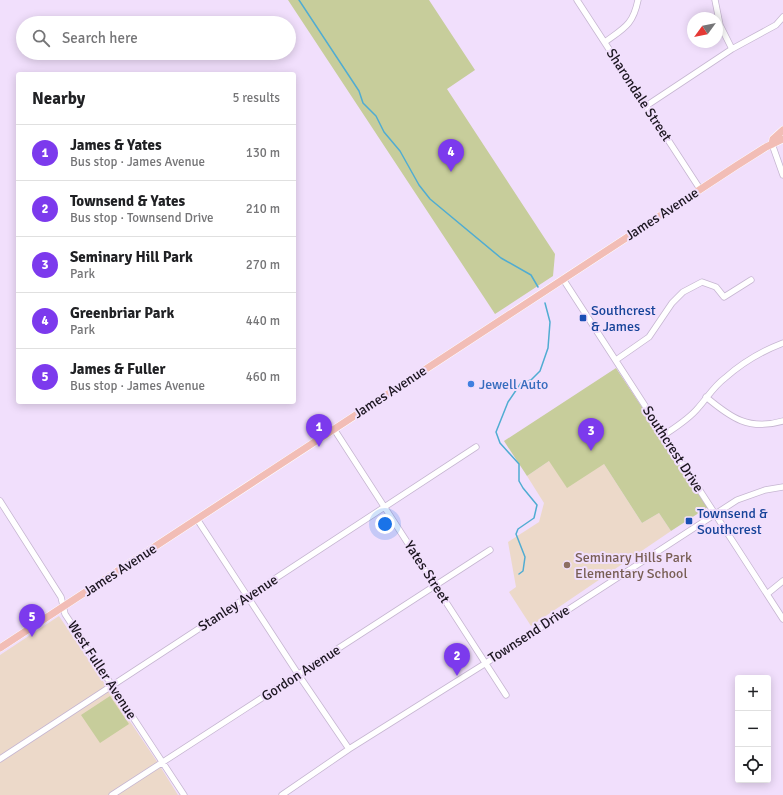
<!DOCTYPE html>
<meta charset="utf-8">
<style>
:root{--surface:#fff;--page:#f2f2f2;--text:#202124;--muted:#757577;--line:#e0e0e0;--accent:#7c3aed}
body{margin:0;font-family:Signika,sans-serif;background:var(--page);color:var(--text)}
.controls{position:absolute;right:12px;bottom:12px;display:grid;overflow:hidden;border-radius:4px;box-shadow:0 2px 10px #0003}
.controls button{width:36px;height:36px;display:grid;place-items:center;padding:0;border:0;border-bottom:1px solid var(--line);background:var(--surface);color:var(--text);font:20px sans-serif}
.compass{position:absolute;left:687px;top:12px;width:36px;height:36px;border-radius:50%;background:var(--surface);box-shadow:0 2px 10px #0003;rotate:237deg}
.you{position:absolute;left:385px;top:524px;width:14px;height:14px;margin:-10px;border:3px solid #fff;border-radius:50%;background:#1a73e8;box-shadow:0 0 0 6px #1a73e833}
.badge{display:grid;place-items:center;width:26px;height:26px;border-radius:50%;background:var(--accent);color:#fff;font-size:13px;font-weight:700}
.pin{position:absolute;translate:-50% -33px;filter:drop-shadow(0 1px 2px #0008)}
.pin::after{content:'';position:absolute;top:21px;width:14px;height:12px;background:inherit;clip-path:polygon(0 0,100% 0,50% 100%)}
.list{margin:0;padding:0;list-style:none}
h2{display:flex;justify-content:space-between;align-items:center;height:52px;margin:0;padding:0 16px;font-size:17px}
h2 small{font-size:13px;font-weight:400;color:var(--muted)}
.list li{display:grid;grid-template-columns:26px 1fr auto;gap:12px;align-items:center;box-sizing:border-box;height:56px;padding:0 16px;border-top:1px solid var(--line)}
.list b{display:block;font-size:15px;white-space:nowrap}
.list p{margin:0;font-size:13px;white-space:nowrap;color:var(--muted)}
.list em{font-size:13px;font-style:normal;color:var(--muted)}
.icon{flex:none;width:22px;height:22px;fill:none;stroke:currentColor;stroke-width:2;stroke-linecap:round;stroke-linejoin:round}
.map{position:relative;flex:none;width:783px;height:795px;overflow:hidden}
.search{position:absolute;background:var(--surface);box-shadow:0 2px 10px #0003;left:16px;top:16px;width:280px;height:44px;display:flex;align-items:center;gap:10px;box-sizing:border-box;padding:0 14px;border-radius:22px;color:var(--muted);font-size:15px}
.panel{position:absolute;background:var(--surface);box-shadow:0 2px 10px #0003;left:16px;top:72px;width:280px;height:332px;border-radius:4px}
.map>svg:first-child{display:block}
.education{fill:#ecd9c9}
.green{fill:#c7cd9b}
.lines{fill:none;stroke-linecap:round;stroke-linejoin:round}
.stream{stroke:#50acd2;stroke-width:1.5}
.minor-casing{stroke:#c6b6d1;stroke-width:7}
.major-casing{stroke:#fff;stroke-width:8}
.minor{stroke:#fff;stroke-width:5.5}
.major{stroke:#f2bdb6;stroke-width:7}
.transit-dot{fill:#1a4fb4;stroke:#f1dffc;stroke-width:1.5}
.shop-dot{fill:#3f7fe0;stroke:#f1dffc;stroke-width:1.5}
.education-dot{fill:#8d6e63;stroke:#f1dffc;stroke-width:1.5}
.labels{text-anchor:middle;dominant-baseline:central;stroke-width:4;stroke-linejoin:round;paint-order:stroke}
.street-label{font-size:14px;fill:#1b151f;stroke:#f1dffc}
.transit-label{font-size:14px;fill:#164399;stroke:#f1dffc;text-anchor:start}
.shop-label{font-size:14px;fill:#366cbe;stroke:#f1dffc;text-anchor:start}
.education-label{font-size:14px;fill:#785e54;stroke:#f1dffc;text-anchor:start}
</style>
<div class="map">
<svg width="783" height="795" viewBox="0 0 783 795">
<rect width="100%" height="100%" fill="#f1dffc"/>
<path class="education" d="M549,461l55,3 38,59 17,-10 12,18 -140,95 -22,-34 7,-5 -8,-45 31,-20 5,-19 -17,-27z
M59,616l99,147 20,32h-178v-140z"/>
<path class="green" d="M288,0h141l46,70 -28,19 108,165 -2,22 -58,38z
M616,368l92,139 -37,24 -12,-18 -17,10 -38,-59 -37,24 -18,-27 -22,15 -23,-35z
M110,696l19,28 -29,19 -19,-28z"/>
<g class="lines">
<path class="stream" d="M299,0l60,91 4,12 13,13 8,16 16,19 19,34 11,14 71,59 30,17 7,12
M519,574l4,-3 2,-14 -9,-23 2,-5 16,-11 3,-13 -14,-17 -4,-7v-17l-19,-21 -4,-11 12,-30 13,-19 10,-3 9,-9 8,-23 2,-26 -5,-19"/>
<g class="minor-casing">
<path id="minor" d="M577,0l123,189
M715,0l5,25 12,24
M605,42c19,-14 28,-17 33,-42
M646,106l86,-57 44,-24 7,-8
M772,144l11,31
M563,279l220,340
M616,360l33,-23 23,-34 11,-11 19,-10 14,5 8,10 27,-17
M706,397c25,21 43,34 77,24
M334,429l172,266
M664,435c12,-8 25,-16 34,-27 9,-10 16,-22 27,-30 17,-15 37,-27 58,-35
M0,501l61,96 4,17 119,181
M197,519l101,155 51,75
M767,594l16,-13
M0,759l476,-312
M112,795l378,-245
M282,795l67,-46 137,-86 251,-163 28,-10 18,-3"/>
</g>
<g class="major-casing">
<path id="major" d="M772,144l1,-5 10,-9
M0,648l736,-482 30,-19 17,-8"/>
</g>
<use href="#minor" class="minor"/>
<use href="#major" class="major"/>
</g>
<g class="transit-dot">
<rect x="579" y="314" width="8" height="8" rx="2"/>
<rect x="685" y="517" width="8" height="8" rx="2"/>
</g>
<circle class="shop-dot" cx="471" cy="384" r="4"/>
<circle class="education-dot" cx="567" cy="565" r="4"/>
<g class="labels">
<g class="street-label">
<text transform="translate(639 95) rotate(57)">Sharondale Street</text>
<text transform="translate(662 214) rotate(-33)">James Avenue</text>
<text transform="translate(390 392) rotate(-33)">James Avenue</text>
<text transform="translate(673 449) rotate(57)">Southcrest Drive</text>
<text transform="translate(120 570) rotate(-33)">James Avenue</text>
<text transform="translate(427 572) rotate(57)">Yates Street</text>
<text transform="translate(238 603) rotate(-33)">Stanley Avenue</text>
<text transform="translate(529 634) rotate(-33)">Townsend Drive</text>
<text transform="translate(102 670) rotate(57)">West Fuller Avenue</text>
<text transform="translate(301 673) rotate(-33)">Gordon Avenue</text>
</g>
<g class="transit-label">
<text x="591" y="310">Southcrest<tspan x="591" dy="16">&amp; James</tspan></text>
<text x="697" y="513">Townsend &amp;<tspan x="697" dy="16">Southcrest</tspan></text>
</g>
<g class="shop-label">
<text x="479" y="384">Jewell Auto</text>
</g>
<g class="education-label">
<text x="575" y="557">Seminary Hills Park<tspan x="575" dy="16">Elementary School</tspan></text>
</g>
</g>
</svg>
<div class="controls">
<button>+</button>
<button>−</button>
<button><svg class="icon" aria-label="locate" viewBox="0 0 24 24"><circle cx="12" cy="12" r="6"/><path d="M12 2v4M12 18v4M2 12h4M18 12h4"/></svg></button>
</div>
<svg class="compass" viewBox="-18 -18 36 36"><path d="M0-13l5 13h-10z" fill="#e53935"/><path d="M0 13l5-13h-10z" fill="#757577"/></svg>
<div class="you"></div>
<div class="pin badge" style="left:319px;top:447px">1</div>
<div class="pin badge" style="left:457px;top:676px">2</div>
<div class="pin badge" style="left:591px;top:451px">3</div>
<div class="pin badge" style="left:451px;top:172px">4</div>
<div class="pin badge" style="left:32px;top:637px">5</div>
<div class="search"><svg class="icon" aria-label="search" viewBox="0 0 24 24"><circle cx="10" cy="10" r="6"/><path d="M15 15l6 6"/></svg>Search here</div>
<section class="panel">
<h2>Nearby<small>5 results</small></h2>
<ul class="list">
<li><span class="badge">1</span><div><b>James &amp; Yates</b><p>Bus stop · James Avenue</p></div><em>130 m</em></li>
<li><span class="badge">2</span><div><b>Townsend &amp; Yates</b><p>Bus stop · Townsend Drive</p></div><em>210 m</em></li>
<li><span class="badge">3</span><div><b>Seminary Hill Park</b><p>Park</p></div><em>270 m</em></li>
<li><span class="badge">4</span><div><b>Greenbriar Park</b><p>Park</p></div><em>440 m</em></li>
<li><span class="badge">5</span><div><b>James &amp; Fuller</b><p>Bus stop · James Avenue</p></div><em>460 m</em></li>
</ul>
</section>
</div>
